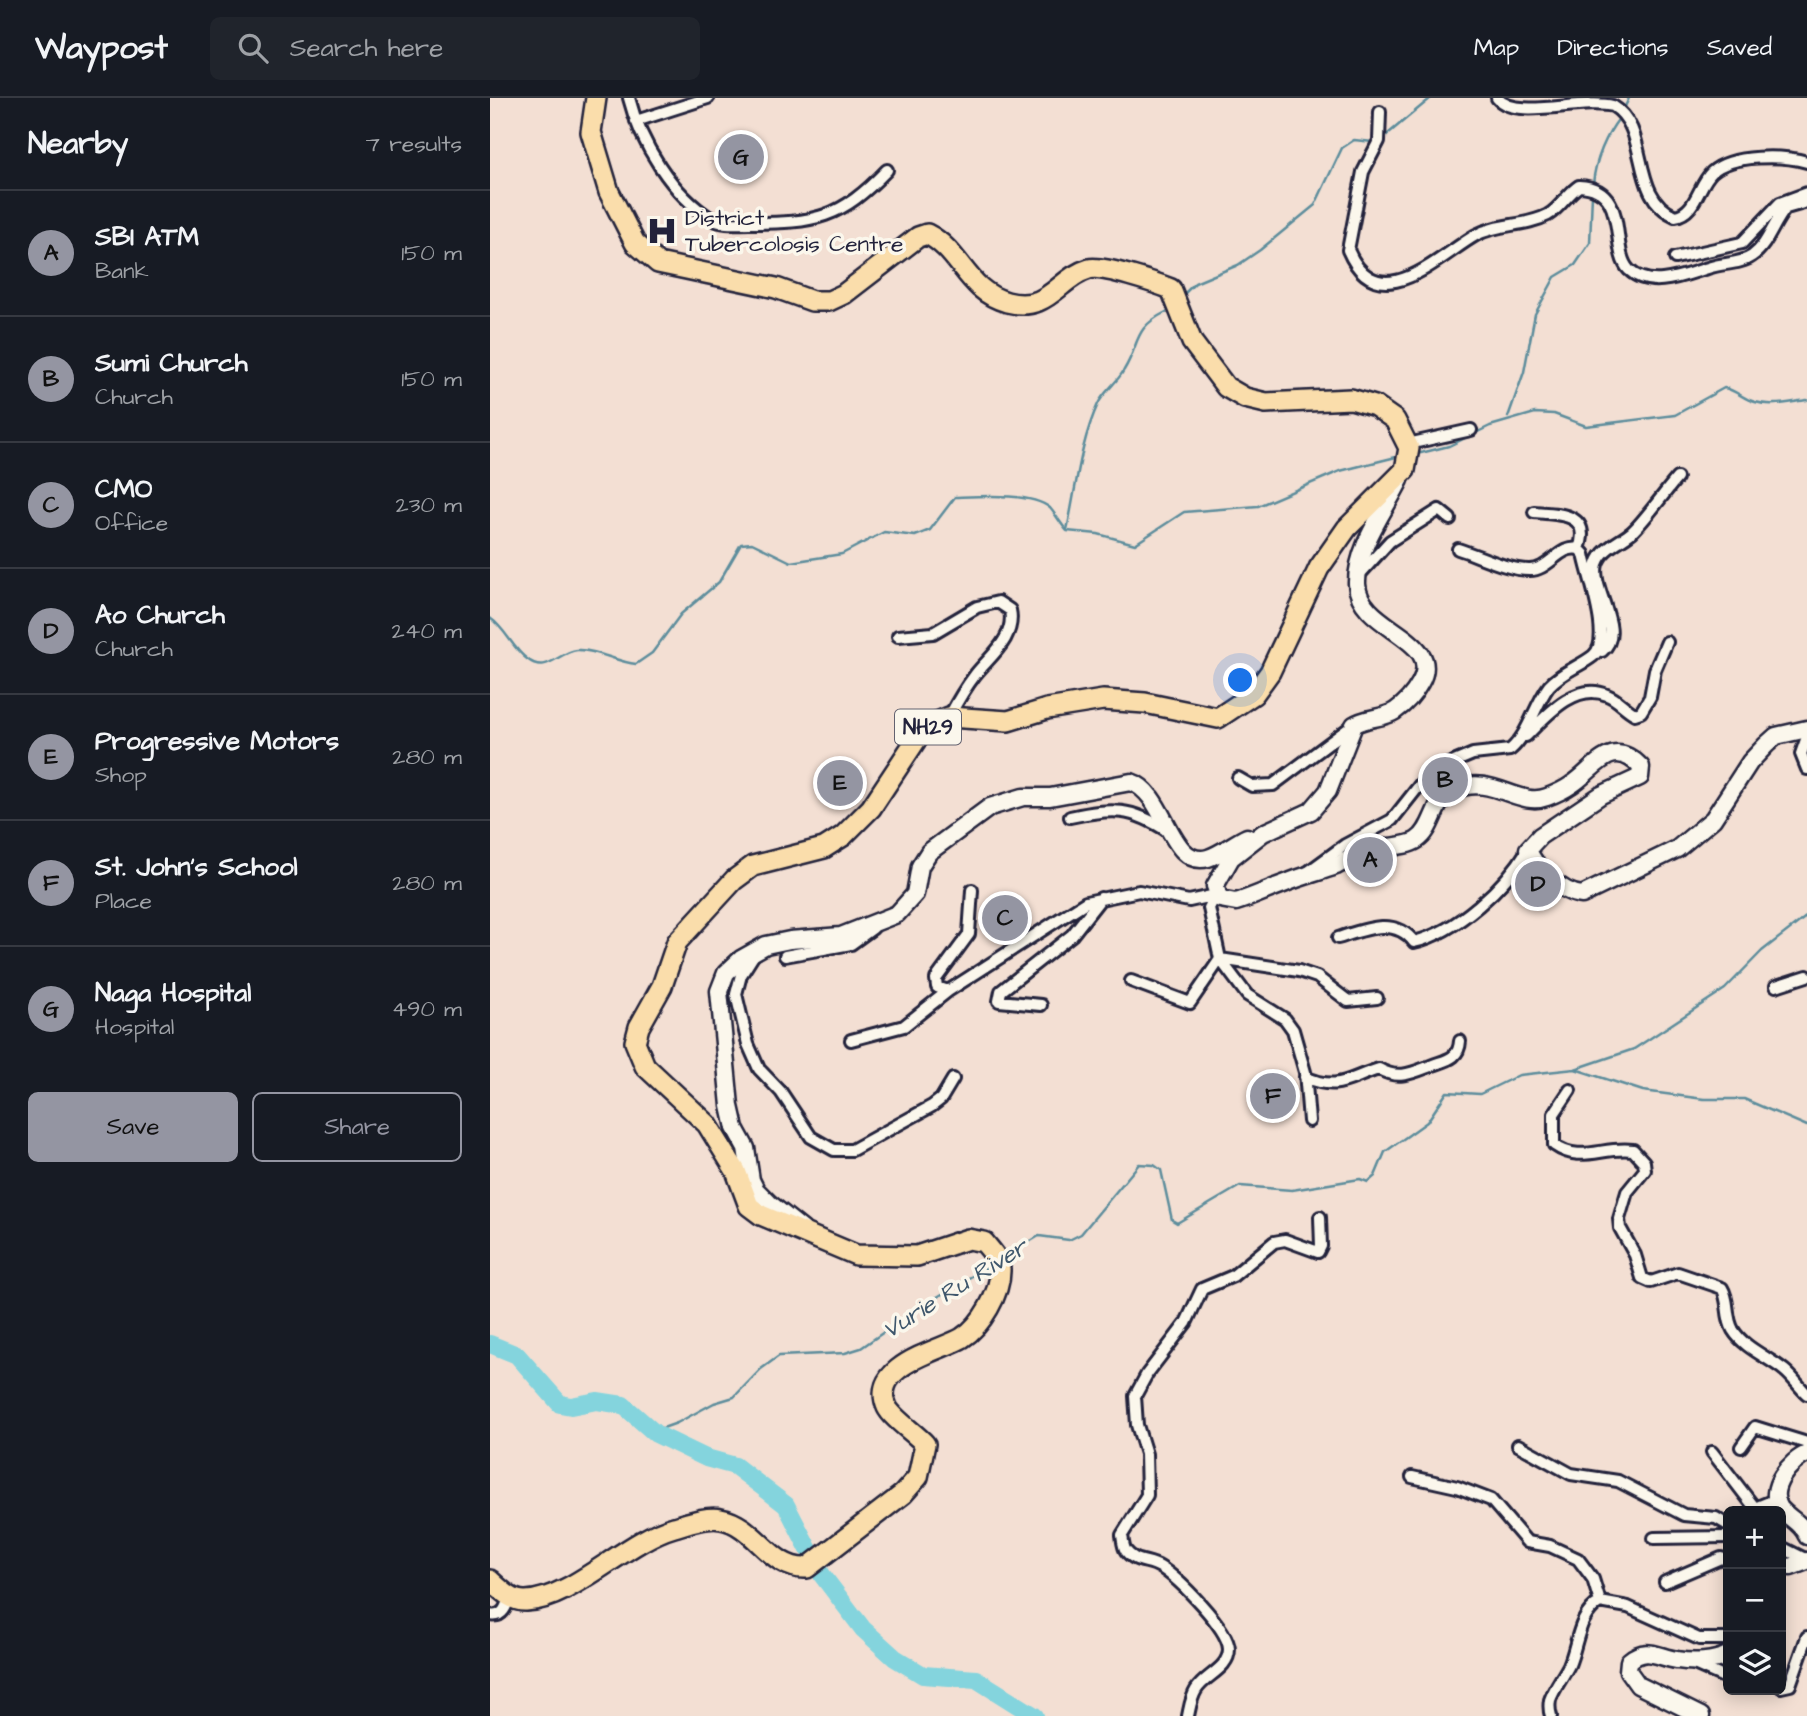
<!DOCTYPE html>
<meta charset="utf-8">
<style>
:root{--surface:#171b24;--page:#20242c;--text:#f1f3f6;--muted:#9ea1a6;--line:#363941;--accent:#9495a2}
body{margin:0;font-family:"Architects Daughter",sans-serif;background:var(--page);color:var(--text)}
.controls{position:absolute;right:21px;bottom:21px;display:grid;overflow:hidden;border-radius:10px;box-shadow:0 4px 18px #0003}
.controls button{width:63px;height:63px;display:grid;place-items:center;padding:0;border:0;border-bottom:2px solid var(--line);background:var(--surface);color:var(--text);font:35px sans-serif}
.you{position:absolute;left:751px;top:583px;width:24px;height:24px;margin:-18px;border:5px solid #fff;border-radius:50%;background:#1a73e8;box-shadow:0 0 0 10px #1a73e833}
.badge{display:grid;place-items:center;width:46px;height:46px;border-radius:50%;background:var(--accent);color:#111;font-size:23px;font-weight:700}
.pin{position:absolute;translate:-50% -50%;border:4px solid #fff;box-shadow:0 2px 7px #0006}
.list{margin:0;padding:0;list-style:none}
h2{display:flex;justify-content:space-between;align-items:center;height:91px;margin:0;padding:0 28px;font-size:30px}
h2 small{font-size:23px;font-weight:400;color:var(--muted)}
.list li{display:grid;grid-template-columns:46px 1fr auto;gap:21px;align-items:center;box-sizing:border-box;height:126px;padding:0 28px;border-top:2px solid var(--line)}
.list b{display:block;font-size:26px;white-space:nowrap}
.list p{margin:0;font-size:23px;white-space:nowrap;color:var(--muted)}
.list em{font-size:23px;font-style:normal;color:var(--muted)}
.actions{display:flex;gap:14px;padding:21px 28px}
.actions a{flex:1;padding:16px 0;border:2px solid var(--accent);border-radius:10px;text-align:center;font-size:24px;color:var(--accent)}
.actions .main{background:var(--accent);color:#111}
.icon{flex:none;width:38px;height:38px;fill:none;stroke:currentColor;stroke-width:2;stroke-linecap:round;stroke-linejoin:round}
.map{position:relative;flex:none;width:1317px;height:1618px;overflow:hidden}
header{display:flex;align-items:center;gap:42px;box-sizing:border-box;height:98px;padding:0 35px;background:var(--surface);border-bottom:2px solid var(--line)}
header strong{font-size:33px}
nav{display:flex;gap:38px;margin-inline-start:auto;font-size:24px}
.search{width:490px;height:63px;background:var(--page);display:flex;align-items:center;gap:18px;box-sizing:border-box;padding:0 24px;border-radius:10px;color:var(--muted);font-size:26px}
main{display:flex}
aside{flex:1;background:var(--surface)}
.map>svg:first-child{display:block}
.lines{fill:none;stroke-linecap:round;stroke-linejoin:round}
.stream{stroke:#5d8d9c;stroke-width:2.5}
.river{stroke:#84d4dd;stroke-width:18}
.street-casing{stroke:#22223b;stroke-width:16}
.secondary-casing{stroke:#22223b;stroke-width:21}
.highway-casing{stroke:#22223b;stroke-width:24}
.street{stroke:#fbf7ec;stroke-width:10}
.secondary{stroke:#fbf7ec;stroke-width:16}
.highway{stroke:#faddab;stroke-width:19}
.labels{text-anchor:middle;dominant-baseline:central;stroke-width:7;stroke-linejoin:round;paint-order:stroke}
.shield{fill:#fbf7ec;stroke:#636270;stroke-width:2}
.shield-label{font-size:21px;font-weight:bold;fill:#22223b}
.poi-label{font-size:23px;fill:#22223b;stroke:#fbf7ec;text-anchor:start}
.water-label{font-size:24px;font-style:italic;fill:#3f576c;stroke:#fbf7ec}
</style>
<header>
<strong>Waypost</strong>
<div class="search"><svg class="icon" aria-label="search" viewBox="0 0 24 24"><circle cx="10" cy="10" r="6"/><path d="M15 15l6 6"/></svg>Search here</div>
<nav><a>Map</a><a>Directions</a><a>Saved</a></nav>
</header>
<main>
<aside>
<h2>Nearby<small>7 results</small></h2>
<ul class="list">
<li><span class="badge">A</span><div><b>SBI ATM</b><p>Bank</p></div><em>150 m</em></li>
<li><span class="badge">B</span><div><b>Sumi Church</b><p>Church</p></div><em>150 m</em></li>
<li><span class="badge">C</span><div><b>CMO</b><p>Office</p></div><em>230 m</em></li>
<li><span class="badge">D</span><div><b>Ao Church</b><p>Church</p></div><em>240 m</em></li>
<li><span class="badge">E</span><div><b>Progressive Motors</b><p>Shop</p></div><em>280 m</em></li>
<li><span class="badge">F</span><div><b>St. John's School</b><p>Place</p></div><em>280 m</em></li>
<li><span class="badge">G</span><div><b>Naga Hospital</b><p>Hospital</p></div><em>490 m</em></li>
</ul>
<div class="actions"><a class="main">Save</a><a>Share</a></div>
</aside>
<div class="map">
<svg width="1317" height="1618" viewBox="0 0 1317 1618">
<rect width="100%" height="100%" fill="#f3dfd3"/>
<filter id="ink" filterUnits="userSpaceOnUse"><feTurbulence type="fractalNoise" baseFrequency=".0143" numOctaves="2"/><feDisplacementMap in="SourceGraphic" scale="14" xChannelSelector="R" yChannelSelector="G"/><feConvolveMatrix kernelMatrix="1 2 1 2 8 2 1 2 1" color-interpolation-filters="sRGB"/></filter>
<g filter="url(#ink)">
<g class="lines">
<path class="stream" d="M1133,13l6,-13
M893,40l48,-40
M1103,86c2,-24 13,-49 27,-67
M693,197l12,-12 43,-18 22,-15 55,-45 27,-57 12,-8 19,2
M1018,319l16,-45 11,-58 20,-37 20,-12 15,-22 2,-49
M927,356l32,-8 41,-20 45,-13 19,1 32,12 89,-11 49,-27c12,2 19,11 31,14 17,5 35,0 52,-2
M577,432c9,-41 13,-87 31,-126 6,-13 19,-21 26,-34 17,-28 8,-41 42,-58
M0,520c16,11 22,30 37,41 20,16 31,-7 50,-9 19,-1 39,12 59,14l16,-11 29,-39 38,-32 22,-38 11,-1 39,19 51,-8 42,-22 31,4 15,-6 25,-33c24,-1 77,-5 95,11 6,7 11,16 17,23l31,3 37,10 49,-32 74,-6 82,-35 60,-15
M1085,971l68,22 61,8h40l63,27
M514,1159l35,-21 30,4 12,-6 58,-70 15,1 7,5 11,50 5,3 63,-37 52,4 68,-11 8,3 7,-6 10,-24 42,-30 20,-30 33,2 39,-19 56,-6 59,-20 91,-60 37,-38 45,-35
M156,1329l17,1 14,-5 37,-20 20,-6 27,-28 18,-13 66,-3 16,-5 53,-37 78,-47"/>
<path class="river" d="M0,1246l27,11 43,49 11,2 26,-5 26,4 33,29 50,24 29,8 51,39 36,70 41,54 32,29 28,17 53,4 59,37"/>
<g class="street-casing">
<path id="street" d="M139,0c11,44 43,97 83,121 11,6 25,4 37,4 67,0 91,-4 138,-53
M1007,0c20,23 83,0 116,8 38,23 16,91 62,110 21,-3 23,-31 37,-44 20,-18 71,-17 95,-10
M890,14l-1,29 -16,31 -15,78c30,70 91,6 128,-15 22,-12 49,-8 72,-20 12,-7 19,-21 31,-29 52,2 30,64 50,84 22,21 58,4 82,-3 13,-4 30,-3 41,-11 16,-11 21,-33 34,-48l21,-6
M146,23l72,-23
M1185,160l67,-15 38,-40 27,-10
M918,346l63,-14
M1044,414c25,2 58,1 45,37
M869,477l31,-34 49,-31 11,9
M408,538l35,-3 44,-26 21,-5 12,8c6,28 -20,46 -35,65 -10,13 -18,27 -26,42
M1112,553c25,-20 -12,-62 -5,-87 5,-16 23,-22 35,-32 13,-12 32,-39 45,-54
M1036,638c19,-19 49,-55 81,-41 11,4 18,14 28,19l6,-2 9,-15 5,-27 12,-28
M1317,639l-6,17 6,15
M748,680l14,8 21,-1 79,-59
M580,719c43,-9 61,-10 99,15
M818,774l37,-27 47,-25 38,-48 43,-18 37,-4c19,-16 24,-44 39,-64 12,-14 30,-19 44,-30 20,-16 -5,-79 -9,-102l-5,-5c-19,-5 -30,22 -50,21 -22,0 -49,-14 -71,-21
M726,797l-7,13 11,51 79,12 18,6 31,24 29,-3
M848,840c25,-8 57,-22 76,4 43,-10 92,-56 114,-93
M265,855l-14,22 -5,19 12,50 11,25 22,23 30,45 23,13h18l80,-44 9,-7 12,-20
M295,858l66,-12 22,-16
M641,883l59,22 30,-44 27,36 38,24 8,11 12,42 4,49
M1286,888l31,-10
M458,893l-11,-4 -1,-8 33,-45 3,-44
M551,907l-42,-4 2,-10 71,-56 29,-37
M361,942l53,-14 44,-35 138,-89 53,-11 50,10 27,-6
M815,979c34,15 43,1 74,-8 20,12 35,3 54,-4 13,-5 26,-6 27,-24
M1080,992l-16,24v31c27,19 48,1 79,5l11,12 1,8 -18,22 -8,27 1,9 15,27 7,23 9,4 27,-9 44,15c8,13 3,28 11,42 11,18 35,27 51,40 9,7 15,17 23,24
M1028,1347l53,29 47,7 66,34 32,3 12,7
M1251,1349l14,-20 52,16
M1222,1354l43,56 22,-9
M922,1379l45,10 34,13 36,42 23,4 28,13 15,20 7,23
M1164,1440l74,-1
M1291,1449l26,13
M1175,1484l56,-24 7,2
M0,1517c13,3 17,-9 19,-19
M1204,1566l34,15
M1291,1589l9,-2 17,-48
M698,1618c2,-9 3,-18 8,-26 9,-15 33,-21 33,-41 -1,-21 -51,-71 -69,-82 -11,-7 -25,-4 -34,-16 -3,-4 -3,-10 -4,-16l25,-40 -1,-41 -9,-29 -2,-29 12,-22 39,-51 16,-34 31,-13 41,-34 11,-2 33,12 3,-6 -1,-29
M1061,1618c-2,-6 -2,-10 -1,-16 4,-12 13,-23 19,-35 9,-21 9,-50 31,-63l28,5 71,32h29"/>
</g>
<g class="secondary-casing">
<path id="secondary" d="M910,382c-15,31 -44,67 -43,104 2,46 89,54 63,99 -6,11 -15,21 -25,28 -12,8 -29,6 -41,14l-26,66 -17,20 -48,22 -32,25 -16,28 5,13 16,3c17,-5 33,-13 50,-19 16,-7 34,-11 50,-17 10,-5 19,-11 29,-15 15,-5 40,-3 52,-11 18,-12 16,-42 37,-50 38,-17 64,18 93,7 8,-3 17,-7 24,-12 24,-15 40,-50 70,-18l-1,10 -39,18 -61,41 -12,13c6,19 34,44 54,46l95,-46 36,-30 37,-57 16,-17 10,-9 31,-7
M313,1132l-34,-27 -13,-13 -5,-10 -5,-32 -11,-20 -5,-22 -11,-115 7,-18 15,-14 25,-14 24,-5 51,-4 56,-22 18,-20 5,-28 9,-14 61,-45 33,-10h27l81,-15c35,11 39,87 77,76 13,-4 26,-15 39,-21
M1317,1356c-16,6 -41,35 -27,54 9,11 21,14 27,28
M1291,1468l10,1 16,-6
M1211,1618l-63,-31 -10,-14 1,-10c18,-15 28,-4 48,-1 16,3 37,2 51,-5"/>
</g>
<g class="highway-casing">
<path id="highway" d="M0,1482c10,9 22,22 36,21 47,-2 99,-60 148,-74 14,-4 33,-11 47,-8 35,6 49,51 86,49l96,-74 15,-17 7,-33c-9,-10 -33,-26 -38,-37 -18,-42 53,-56 75,-69 19,-12 39,-45 38,-69 0,-10 -10,-19 -16,-27l-16,-3 -51,17 -61,-1 -95,-40 -12,-9 -13,-35 -29,-47 -62,-58 -10,-24 4,-15 23,-41 15,-44 57,-62 19,-14 71,-18 19,-12 28,-28 51,-77 11,-7 16,-7 59,4 39,-12 56,-9 42,3 73,15 36,-24 16,-22 49,-104 28,-40 58,-58 4,-22 -14,-28 -20,-14 -24,-7 -85,4 -21,-5 -19,-11 -34,-45 -21,-53c-15,-6 -69,-24 -82,-20 -31,9 -40,44 -82,33 -41,-11 -45,-50 -80,-68l-9,3 -74,57 -15,7h-17l-36,-13 -118,-25 -23,-20 -26,-51 -18,-60 5,-34"/>
</g>
<use href="#street" class="street"/>
<use href="#secondary" class="secondary"/>
<use href="#highway" class="highway"/>
</g>
</g>
<defs>
<g id="hospital-bare" transform="scale(2.415)"><path d="M-5-5h3v3.5h4V-5h3V5h-3V1.5h-4V5h-3Z" fill="#22223b" stroke="#fbf7ec" stroke-width="2.5" paint-order="stroke"/></g>
</defs>
<g fill-rule="evenodd">
<use href="#hospital-bare" x="172" y="133"/>
</g>
<g class="labels">
<rect class="shield" x="405" y="611.5" width="66" height="35" rx="5"/>
<g class="shield-label">
<text x="438" y="629">NH29</text>
</g>
<g class="poi-label">
<text x="195" y="120">District<tspan x="195" dy="26">Tubercolosis Centre</tspan></text>
</g>
<g class="water-label">
<text transform="translate(465 1191) rotate(-32)">Vurie Ru River</text>
</g>
</g>
</svg>
<div class="controls">
<button>+</button>
<button>−</button>
<button><svg class="icon" aria-label="layers" viewBox="0 0 24 24"><path d="M12 4l9 5-9 5-9-5zM3 14l9 5 9-5"/></svg></button>
</div>
<div class="you"></div>
<div class="pin badge" style="left:880px;top:762px">A</div>
<div class="pin badge" style="left:955px;top:682px">B</div>
<div class="pin badge" style="left:515px;top:820px">C</div>
<div class="pin badge" style="left:1048px;top:786px">D</div>
<div class="pin badge" style="left:350px;top:685px">E</div>
<div class="pin badge" style="left:783px;top:998px">F</div>
<div class="pin badge" style="left:251px;top:59px">G</div>
</div>
</main>
